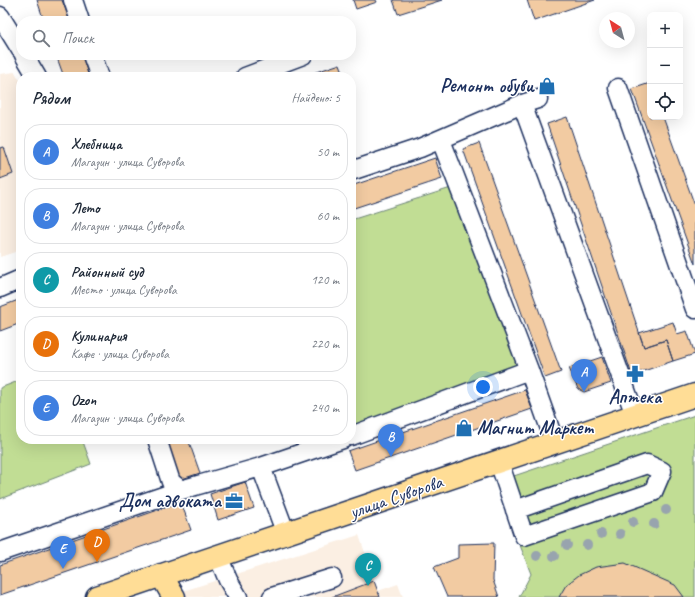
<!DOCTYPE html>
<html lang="ru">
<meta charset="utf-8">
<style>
:root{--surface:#fff;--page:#f6f6f7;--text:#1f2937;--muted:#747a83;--line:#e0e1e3;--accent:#d93025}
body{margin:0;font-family:Caveat,sans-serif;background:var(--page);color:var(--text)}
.controls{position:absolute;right:12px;top:12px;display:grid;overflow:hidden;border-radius:8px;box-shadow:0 4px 16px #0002}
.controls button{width:36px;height:36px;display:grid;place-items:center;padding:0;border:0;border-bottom:1px solid var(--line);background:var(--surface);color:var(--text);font:20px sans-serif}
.compass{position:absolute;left:599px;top:12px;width:36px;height:36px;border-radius:50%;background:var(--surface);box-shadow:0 4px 16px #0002;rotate:324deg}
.you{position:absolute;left:483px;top:387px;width:14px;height:14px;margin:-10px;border:3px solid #fff;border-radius:50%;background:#1a73e8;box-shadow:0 0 0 6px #1a73e833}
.badge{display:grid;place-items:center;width:26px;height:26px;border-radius:50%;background:var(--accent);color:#fff;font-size:13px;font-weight:700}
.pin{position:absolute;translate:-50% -33px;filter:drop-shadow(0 1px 2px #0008)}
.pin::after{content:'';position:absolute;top:21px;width:14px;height:12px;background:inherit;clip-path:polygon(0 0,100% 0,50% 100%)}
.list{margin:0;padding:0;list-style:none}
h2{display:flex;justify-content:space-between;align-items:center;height:52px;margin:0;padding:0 16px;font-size:17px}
h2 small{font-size:13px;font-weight:400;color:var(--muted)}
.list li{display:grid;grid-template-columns:26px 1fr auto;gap:12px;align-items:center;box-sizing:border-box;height:56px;margin:0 8px 8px;padding:0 8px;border:1px solid var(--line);border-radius:16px}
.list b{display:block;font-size:15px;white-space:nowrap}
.list p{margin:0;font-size:13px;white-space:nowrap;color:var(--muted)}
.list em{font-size:13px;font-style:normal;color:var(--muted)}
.icon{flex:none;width:22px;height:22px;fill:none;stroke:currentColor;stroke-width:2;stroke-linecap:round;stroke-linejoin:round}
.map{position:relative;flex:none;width:695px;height:597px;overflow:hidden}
.search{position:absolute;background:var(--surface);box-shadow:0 4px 16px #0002;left:16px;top:16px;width:340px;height:44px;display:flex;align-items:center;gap:10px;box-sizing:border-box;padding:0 14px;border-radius:16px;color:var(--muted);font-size:15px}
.panel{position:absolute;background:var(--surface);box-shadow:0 4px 16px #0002;left:16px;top:72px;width:340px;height:372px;border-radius:16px}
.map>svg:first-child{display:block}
.built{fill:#fbefe3}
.green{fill:#c1dd94;stroke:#6e8679}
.building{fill:#f2cba2;stroke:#1b2f5e}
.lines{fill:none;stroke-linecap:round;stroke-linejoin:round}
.minor-casing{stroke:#1b2f5e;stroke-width:21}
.major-casing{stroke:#1b2f5e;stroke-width:25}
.minor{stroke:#fff;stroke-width:18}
.major{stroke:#ffdd96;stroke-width:22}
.tree{fill:#98a4ae}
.labels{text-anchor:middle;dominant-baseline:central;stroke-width:3;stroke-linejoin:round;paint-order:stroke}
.poi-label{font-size:19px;font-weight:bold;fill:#1b2f5e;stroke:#fff;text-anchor:end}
.street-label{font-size:19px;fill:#1b2f5e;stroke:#fff}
</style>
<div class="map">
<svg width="695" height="597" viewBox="0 0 695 597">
<rect width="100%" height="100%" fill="#fff"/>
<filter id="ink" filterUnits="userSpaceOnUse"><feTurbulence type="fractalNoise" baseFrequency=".025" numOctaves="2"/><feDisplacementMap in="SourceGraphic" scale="8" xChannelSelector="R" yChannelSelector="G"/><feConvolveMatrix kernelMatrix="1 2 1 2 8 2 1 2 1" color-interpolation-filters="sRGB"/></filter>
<g filter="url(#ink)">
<path class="built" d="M15,72l6,10v168l-21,7v-183z
M359,535l19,56 20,-7 5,13h-216l-4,-6z"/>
<path class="green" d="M454,187l71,181 -172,62 -2,-5v-205z
M21,380v59h61l9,25 -91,35v-111z
M695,415v182h-176l12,-23 -35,-92z"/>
<path class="building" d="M37,0h25l8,21h-26z
M353,0h23l1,2 -21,7z
M393,0h49l-44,14z
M527,0h68l-61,21z
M56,55h26l7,22h-25z
M340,64l5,13h-44z
M650,83v34h13l32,89v58l-63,-175z
M567,117l77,230 22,-7 7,21 -41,14 -85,-251z
M479,143l82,229 -16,6 -82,-229z
M4,147l9,27 -13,5v-31z
M435,158l7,21 -91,30v-23z
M21,299v24l-21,8v-24z
M673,322l4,12 10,-3 8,23 -22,7 -7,-21 -22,7 -5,-14z
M602,357l9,26 -27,9 -6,-3 -9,-21z
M525,390l7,19 -177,61 -7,-19z
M164,439h24l12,34 -21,7z
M245,482l9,26 -36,12 -8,-26z
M181,502l10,28 -191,65v-30z
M494,543l-1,37 6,17h-52l-13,-30 24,-9v-14z
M625,563l50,22 9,12h-125l7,-12 13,-10 17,-8z
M374,581l6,16h-48z"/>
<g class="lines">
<g class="minor-casing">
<path id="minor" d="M73,0l7,21
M0,16l21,34
M24,55l13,22
M92,55l8,22
M245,77l58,-22
M618,88l77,221
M522,104l113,311
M441,140l88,230 26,73
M351,171l69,-23 102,-44 16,-5
M0,288l21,-9
M351,436l178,-66
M499,462l25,74 129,-44 9,-21 -15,-7 -132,46
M261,467l25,67
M181,490l80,-23 82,-28
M0,552l181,-62 -10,-8 -14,-43
M218,556l10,24 10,17
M272,597l60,-19"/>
</g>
<g class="major-casing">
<path id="major" d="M161,575l13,22
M97,597l598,-202"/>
</g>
<use href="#minor" class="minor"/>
<use href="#major" class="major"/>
</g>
<g class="tree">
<circle cx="666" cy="510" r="5"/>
<circle cx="633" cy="522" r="5"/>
<circle cx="654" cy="524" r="5"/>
<circle cx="601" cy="534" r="5"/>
<circle cx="620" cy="534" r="5"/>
<circle cx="567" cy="545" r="5"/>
<circle cx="587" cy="545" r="5"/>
<circle cx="537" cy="556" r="5"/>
<circle cx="554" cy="556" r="5"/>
</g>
</g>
<defs>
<g id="shop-bare" transform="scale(1.38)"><path d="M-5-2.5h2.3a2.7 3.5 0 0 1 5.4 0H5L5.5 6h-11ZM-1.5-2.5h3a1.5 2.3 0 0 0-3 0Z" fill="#1f6fb2" stroke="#fff" stroke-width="2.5" paint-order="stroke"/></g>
<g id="pharmacy-bare" transform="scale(1.38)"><path d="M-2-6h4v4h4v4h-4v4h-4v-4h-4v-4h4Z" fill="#1f6fb2" stroke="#fff" stroke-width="2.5" paint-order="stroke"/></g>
<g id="office-bare" transform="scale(1.38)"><path d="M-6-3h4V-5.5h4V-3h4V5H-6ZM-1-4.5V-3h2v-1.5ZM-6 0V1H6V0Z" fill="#1f6fb2" stroke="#fff" stroke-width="2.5" paint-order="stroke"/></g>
</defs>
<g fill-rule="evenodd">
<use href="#shop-bare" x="547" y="86"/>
<use href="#pharmacy-bare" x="635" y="374"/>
<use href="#shop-bare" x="464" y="428"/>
<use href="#office-bare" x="234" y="501"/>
</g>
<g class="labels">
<g class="poi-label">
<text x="534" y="86">Ремонт обуви</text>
<text x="635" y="397" text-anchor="middle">Аптека</text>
<text x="477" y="428" text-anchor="start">Магнит Маркет</text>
<text x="221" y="501">Дом адвоката</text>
</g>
<g class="street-label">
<text transform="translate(396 497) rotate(-19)">улица Суворова</text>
</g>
</g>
</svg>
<div class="controls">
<button>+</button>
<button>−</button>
<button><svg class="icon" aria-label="locate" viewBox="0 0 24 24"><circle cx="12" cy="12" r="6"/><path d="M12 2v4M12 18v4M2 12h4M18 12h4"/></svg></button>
</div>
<svg class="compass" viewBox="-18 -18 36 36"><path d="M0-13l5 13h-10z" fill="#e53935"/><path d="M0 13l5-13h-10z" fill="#747a83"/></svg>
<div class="you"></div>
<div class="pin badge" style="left:584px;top:392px;background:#3f7fe0">A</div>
<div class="pin badge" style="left:391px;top:457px;background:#3f7fe0">B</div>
<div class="pin badge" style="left:368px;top:586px;background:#0f9aa8">C</div>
<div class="pin badge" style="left:97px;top:562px;background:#e8710a">D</div>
<div class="pin badge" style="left:63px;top:569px;background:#3f7fe0">E</div>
<div class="search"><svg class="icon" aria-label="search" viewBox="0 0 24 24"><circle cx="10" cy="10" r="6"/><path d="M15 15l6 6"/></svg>Поиск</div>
<section class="panel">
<h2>Рядом<small>Найдено: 5</small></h2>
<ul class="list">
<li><span class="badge" style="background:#3f7fe0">A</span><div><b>Хлебница</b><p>Магазин · улица Суворова</p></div><em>50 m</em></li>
<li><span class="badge" style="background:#3f7fe0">B</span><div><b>Лето</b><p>Магазин · улица Суворова</p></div><em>60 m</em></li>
<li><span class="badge" style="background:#0f9aa8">C</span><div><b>Районный суд</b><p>Место · улица Суворова</p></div><em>120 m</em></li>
<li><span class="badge" style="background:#e8710a">D</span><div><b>Кулинария</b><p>Кафе · улица Суворова</p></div><em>220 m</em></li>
<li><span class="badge" style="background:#3f7fe0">E</span><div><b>Ozon</b><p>Магазин · улица Суворова</p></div><em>240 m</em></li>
</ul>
</section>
</div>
